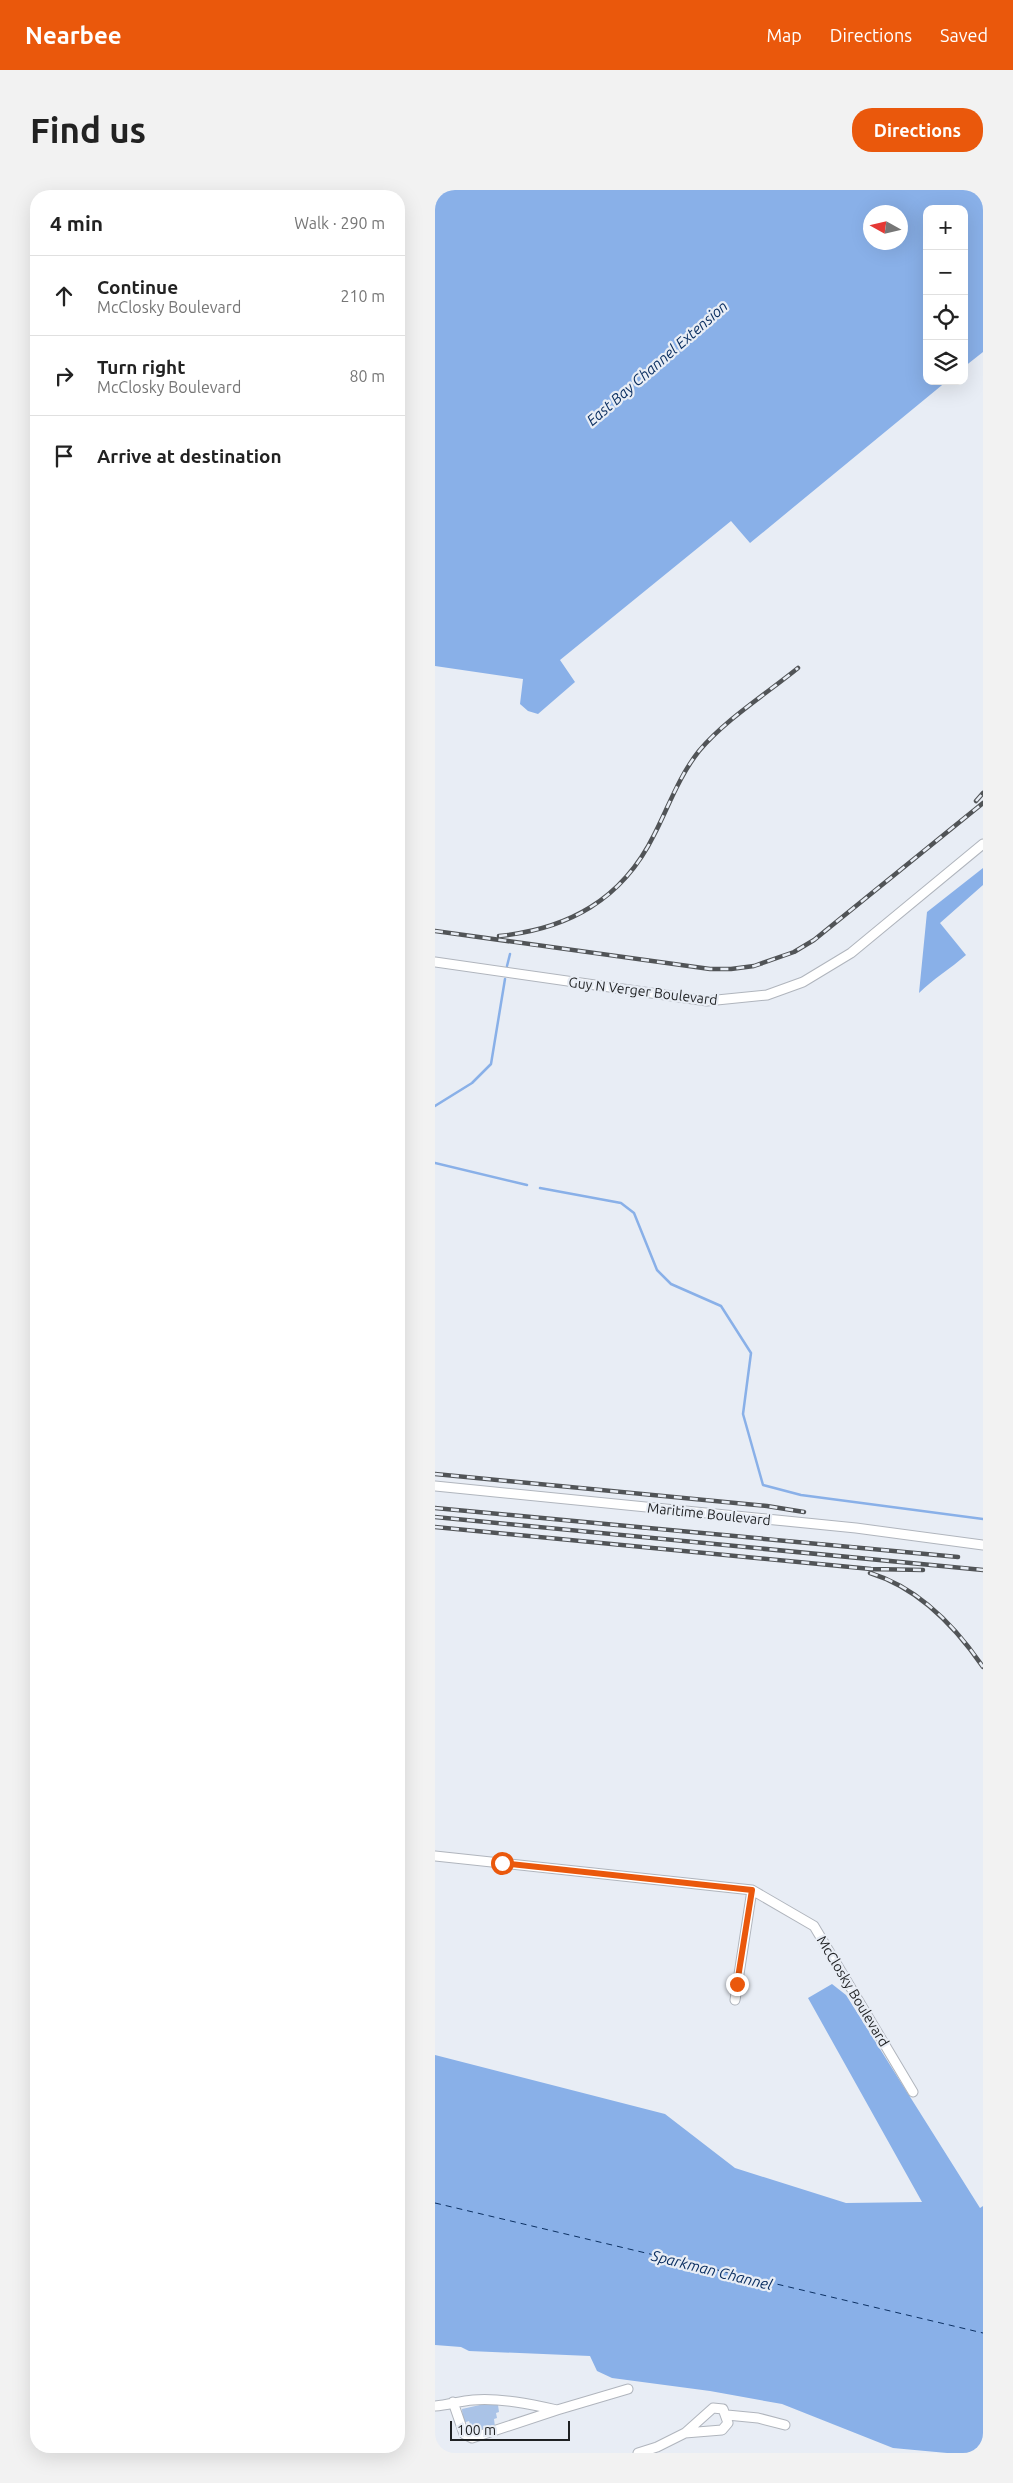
<!DOCTYPE html>
<meta charset="utf-8">
<style>
:root{--surface:#fff;--page:#f2f2f2;--text:#222;--muted:#767676;--line:#e0e0e0;--accent:#ea580c}
body{margin:0;font-family:Ubuntu,sans-serif;background:var(--page);color:var(--text)}
.controls{position:absolute;right:15px;top:15px;display:grid;overflow:hidden;border-radius:10px;box-shadow:0 5px 20px #0002}
.controls button{width:45px;height:45px;display:grid;place-items:center;padding:0;border:0;border-bottom:1px solid var(--line);background:var(--surface);color:var(--text);font:25px sans-serif}
.compass{position:absolute;left:428px;top:15px;width:45px;height:45px;border-radius:50%;background:var(--surface);box-shadow:0 5px 20px #0002;rotate:278deg}
.scale{position:absolute;left:15px;bottom:12px;width:120px;box-sizing:border-box;padding-left:5px;border:2px solid #1f2123;border-top:0;font-size:14px;line-height:18px;white-space:nowrap;color:#1f2123;-webkit-text-stroke:4px #e8edf5;paint-order:stroke}
.stop{position:absolute;width:15px;height:15px;margin:-11px;border:4px solid #ea580c;border-radius:50%;background:#fff}
.stop.end{background:#ea580c;border-color:#fff;box-shadow:0 1px 5px #0008}
.list{margin:0;padding:0;list-style:none}
h2{display:flex;justify-content:space-between;align-items:center;height:65px;margin:0;padding:0 20px;font-size:21px}
h2 small{font-size:16px;font-weight:400;color:var(--muted)}
.list li{display:grid;grid-template-columns:32px 1fr auto;gap:15px;align-items:center;box-sizing:border-box;height:80px;padding:0 20px;border-top:1px solid var(--line)}
.list b{display:block;font-size:19px;white-space:nowrap}
.list p{margin:0;font-size:16px;white-space:nowrap;color:var(--muted)}
.list em{font-size:16px;font-style:normal;color:var(--muted)}
.icon{flex:none;width:28px;height:28px;fill:none;stroke:currentColor;stroke-width:2;stroke-linecap:round;stroke-linejoin:round}
.map{position:relative;flex:none;width:548px;height:2263px;overflow:hidden;border-radius:20px}
header{display:flex;align-items:center;gap:30px;box-sizing:border-box;height:70px;padding:0 25px;background:var(--accent);color:#fff}
header strong{font-size:24px}
nav{display:flex;gap:28px;margin-inline-start:auto;font-size:18px}
.intro{display:flex;align-items:center;justify-content:space-between;box-sizing:border-box;height:120px;padding:0 30px}
h1{margin:0;font-size:35px}
.button{padding:12px 22px;border-radius:20px;background:var(--accent);color:#fff;font-size:18px;font-weight:700}
main{display:flex;gap:30px;padding:0 30px}
aside{flex:1;background:var(--surface);border-radius:20px;box-shadow:0 5px 20px #0002}
.map>svg:first-child{display:block}
.green{fill:#aac3e7}
.water{fill:#89b0e8;fill-rule:evenodd}
.lines{fill:none;stroke-linecap:round;stroke-linejoin:round}
.stream{stroke:#89b0e8;stroke-width:2.5}
.ferry{stroke:#0c3062;stroke-width:1;stroke-dasharray:6 5;stroke-linecap:butt}
.minor-casing{stroke:#b0b5bd;stroke-width:11}
.minor{stroke:#fff;stroke-width:9}
.rail-casing{stroke:#515457;stroke-width:4.5}
.rail{stroke:#e8edf5;stroke-width:2.5;stroke-dasharray:8;stroke-linecap:butt}
.route{stroke:#ea580c;stroke-width:6}
.labels{text-anchor:middle;dominant-baseline:central;stroke-width:4.5;stroke-linejoin:round;paint-order:stroke}
.street-label{font-size:14px;fill:#1f2123;stroke:#e8edf5}
.water-label{font-size:15px;font-style:italic;fill:#0c3062;stroke:#e8edf5}
</style>
<header>
<strong>Nearbee</strong>
<nav><a>Map</a><a>Directions</a><a>Saved</a></nav>
</header>
<div class="intro"><h1>Find us</h1><a class="button">Directions</a></div>
<main>
<aside>
<h2>4 min<small>Walk · 290 m</small></h2>
<ul class="list">
<li><svg class="icon" aria-label="ahead" viewBox="0 0 24 24"><path d="M12 20V5M6 11l6-6 6 6"/></svg><div><b>Continue</b><p>McClosky Boulevard</p></div><em>210 m</em></li>
<li><svg class="icon" aria-label="right" viewBox="0 0 24 24"><path d="M7 20v-9h11M14 6l5 5-5 5"/></svg><div><b>Turn right</b><p>McClosky Boulevard</p></div><em>80 m</em></li>
<li><svg class="icon" aria-label="arrive" viewBox="0 0 24 24"><path d="M6 21V4h12l-3 4 3 4H6"/></svg><div><b>Arrive at destination</b></div></li>
</ul>
</aside>
<div class="map">
<svg width="548" height="2263" viewBox="0 0 548 2263">
<rect width="100%" height="100%" fill="#e8edf5"/>
<path class="green" d="M45,2215h18l1,7 -3,1 1,5 -3,1 1,8 -26,6 -3,-4 5,-2 -2,-6 -6,2 -1,-14z"/>
<path class="water" d="M0,0h548v162l-19,15v-158h-37v172h20l-197,162 -19,-22 -171,139 15,22 -37,32 -10,-3 -8,-7 3,-25 -88,-13zM466,22v30h-30v-30z
M548,678v17l-43,38 26,32c-16,14 -33,24 -47,38l8,-81z
M397,1794l14,11 134,213 3,-2v247h-36l-54,-5 -111,-44 -72,-13 -98,-13 -15,-7 -7,-15 -121,-5 -8,-4 -26,-2v-290l230,59 70,54 111,35 76,-1 -114,-204z"/>
<g class="lines">
<path class="stream" d="M72,776l3,-12
M0,916l37,-23 19,-19 14,-85
M0,973l92,22
M105,998l81,15 13,10 23,57 14,14 50,22 30,47 -8,61 20,71 38,10 182,24"/>
<path class="ferry" d="M0,2013l548,130"/>
<g class="minor-casing">
<path id="minor" d="M0,772l272,39 60,-6 36,-13 48,-29 132,-109
M0,1296l421,42 127,17
M0,1666l317,34
M300,1810l17,-110 62,36 99,166
M0,2216c13,-1 25,-5 38,-6 29,-2 57,4 84,10l-85,28 -8,-4 -11,-32
M122,2220l71,-21
M292,2225l31,3 27,7
M203,2263l19,-6 28,-14 28,-25 10,1 5,14 -6,7 -37,3"/>
</g>
<use href="#minor" class="minor"/>
<g class="rail-casing">
<path id="rail" d="M541,611l7,-8
M0,741l275,38h21l23,-3 40,-14 20,-12 169,-137
M64,746c69,-7 123,-36 155,-101 14,-27 25,-59 45,-84 26,-31 67,-57 99,-83
M0,1284l332,32 37,6
M0,1318l523,49
M0,1327l548,53
M0,1337l436,42 52,1
M435,1383c49,15 85,53 113,94"/>
</g>
<use href="#rail" class="rail"/>
</g>
<g class="lines">
<path class="route" d="M67,1673l250,27 -15,94"/>
</g>
<g class="labels">
<g class="street-label">
<text transform="translate(208 801) rotate(7)">Guy N Verger Boulevard</text>
<text transform="translate(274 1324) rotate(6)">Maritime Boulevard</text>
<text transform="translate(418 1801) rotate(59)">McClosky Boulevard</text>
</g>
<g class="water-label">
<text transform="translate(222 173) rotate(-41)">East Bay Channel Extension</text>
<text transform="translate(277 2080) rotate(14)">Sparkman Channel</text>
</g>
</g>
</svg>
<div class="controls">
<button>+</button>
<button>−</button>
<button><svg class="icon" aria-label="locate" viewBox="0 0 24 24"><circle cx="12" cy="12" r="6"/><path d="M12 2v4M12 18v4M2 12h4M18 12h4"/></svg></button>
<button><svg class="icon" aria-label="layers" viewBox="0 0 24 24"><path d="M12 4l9 5-9 5-9-5zM3 14l9 5 9-5"/></svg></button>
</div>
<svg class="compass" viewBox="-18 -18 36 36"><path d="M0-13l5 13h-10z" fill="#e53935"/><path d="M0 13l5-13h-10z" fill="#767676"/></svg>
<div class="scale">100 m</div>
<div class="stop" style="left:67px;top:1673px"></div>
<div class="stop end" style="left:302px;top:1794px"></div>
</div>
</main>
